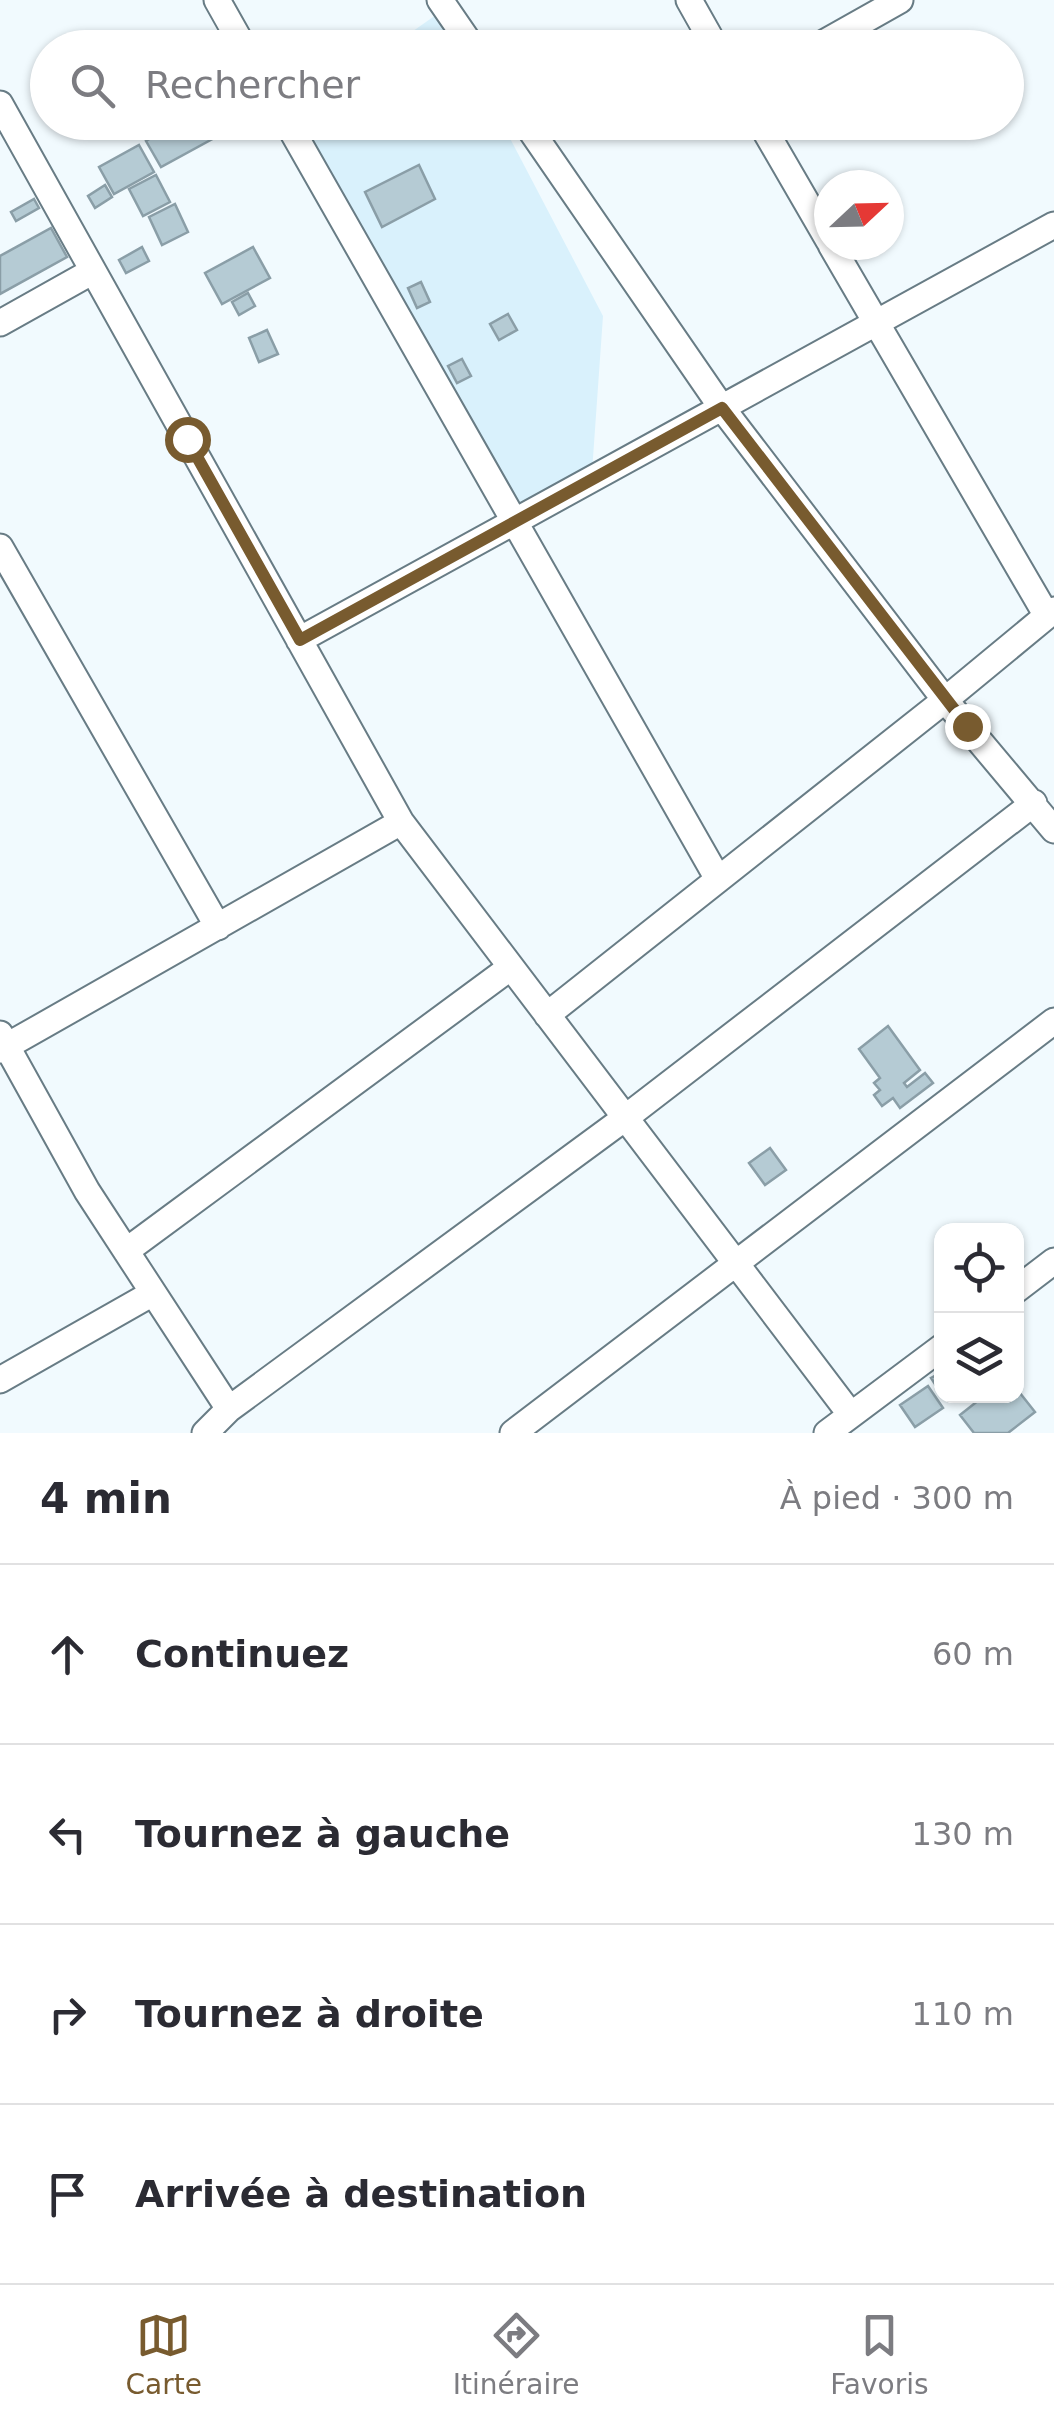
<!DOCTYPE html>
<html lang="fr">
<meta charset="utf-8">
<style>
:root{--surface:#fff;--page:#f7f7f7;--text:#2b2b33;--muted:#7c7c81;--line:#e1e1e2;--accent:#785b2f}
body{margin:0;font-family:"DejaVu Sans",sans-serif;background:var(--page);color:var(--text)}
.controls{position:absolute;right:30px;bottom:30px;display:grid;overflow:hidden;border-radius:20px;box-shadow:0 2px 8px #0004}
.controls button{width:90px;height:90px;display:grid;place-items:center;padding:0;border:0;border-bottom:2px solid var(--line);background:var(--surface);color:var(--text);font:50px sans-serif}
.compass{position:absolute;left:814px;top:170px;width:90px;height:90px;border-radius:50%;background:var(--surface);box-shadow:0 2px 8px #0004;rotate:68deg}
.stop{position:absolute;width:30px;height:30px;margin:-22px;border:8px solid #785b2f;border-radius:50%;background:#fff}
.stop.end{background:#785b2f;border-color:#fff;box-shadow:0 2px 10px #0008}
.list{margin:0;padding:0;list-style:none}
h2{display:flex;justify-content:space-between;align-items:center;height:130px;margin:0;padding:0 40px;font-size:42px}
h2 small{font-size:32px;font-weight:400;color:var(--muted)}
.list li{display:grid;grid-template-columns:65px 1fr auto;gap:30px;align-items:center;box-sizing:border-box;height:180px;padding:0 40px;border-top:2px solid var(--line)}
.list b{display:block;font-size:38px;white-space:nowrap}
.list em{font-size:32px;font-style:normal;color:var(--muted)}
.icon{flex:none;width:55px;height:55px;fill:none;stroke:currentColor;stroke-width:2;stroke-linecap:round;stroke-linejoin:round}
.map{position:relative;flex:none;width:1054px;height:1433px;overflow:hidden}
.search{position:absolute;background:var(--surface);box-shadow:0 2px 8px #0004;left:30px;right:30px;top:30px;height:110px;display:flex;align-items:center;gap:25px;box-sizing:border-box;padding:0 35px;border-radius:55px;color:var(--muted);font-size:38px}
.sheet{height:850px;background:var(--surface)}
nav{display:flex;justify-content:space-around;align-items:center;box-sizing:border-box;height:140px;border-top:2px solid var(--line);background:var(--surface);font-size:28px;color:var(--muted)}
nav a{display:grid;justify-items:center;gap:5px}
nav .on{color:var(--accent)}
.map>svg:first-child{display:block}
.built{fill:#d9f1fc}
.building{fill:#b5cbd4;stroke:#8a9ea7;stroke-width:2.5}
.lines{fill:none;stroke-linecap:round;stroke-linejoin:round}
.street-casing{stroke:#687c85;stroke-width:29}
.street{stroke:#fff;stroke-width:25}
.route{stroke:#785b2f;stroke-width:12}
</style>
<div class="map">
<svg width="1054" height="1433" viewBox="0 0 1054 1433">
<rect width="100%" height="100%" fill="#f1fafe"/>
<path class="built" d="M443,10l19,38h-73z
M294,123h208l101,193 -12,170 -70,33z"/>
<path class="building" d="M398,35l6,13 -29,-1z
M178,122h7l3,5 8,-5h12l8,15 -55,30 -15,-26z
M139,145l15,27 -40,22 -15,-27z
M419,165l16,34 -53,28 -17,-35z
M156,175l14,27 -27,14 -14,-27z
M105,185l7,12 -17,11 -7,-12z
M34,199l5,9 -23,13 -5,-9z
M175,204l13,28 -26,13 -13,-28z
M51,228l16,29 -67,37v-38z
M142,247l7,14 -23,12 -7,-13z
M253,247l17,31 -48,26 -17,-31z
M421,282l9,20 -13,6 -9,-20z
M248,293l7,13 -16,9 -7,-13z
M508,314l9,16 -18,10 -9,-16z
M267,330l11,24 -19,8 -10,-24z
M462,359l9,17 -14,7 -9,-17z
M888,1026l32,44 -16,13 3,4 18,-14 8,10 -33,25 -7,-10 -11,8 -8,-11 6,-5 -6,-7 6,-5 -21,-29z
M770,1148l16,22 -21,15 -16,-22z
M942,1372v23l-11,-17z
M928,1386l15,22 -28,19 -15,-22z
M1016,1388l19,24 -27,21h-34l-14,-18 24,-19h32z"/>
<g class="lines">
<g class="street-casing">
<path id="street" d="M217,0l27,48
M440,0l33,48
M689,0l27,48
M815,48l85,-48
M0,104l401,718 450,593
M287,122l431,757
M525,122l197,286 223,292 109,130
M760,122l69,119
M831,245l216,371
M0,323l93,-52
M0,547l218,380
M299,640l755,-415
M547,1015l398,-315 109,-90
M0,1034l87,157 142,218
M0,1050l401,-228
M126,1251l385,-284
M1016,1290l38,-29
M0,1380l153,-87
M205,1433l24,-24 396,-291 409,-315
M513,1433l541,-412
M827,1433l115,-86"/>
</g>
<use href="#street" class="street"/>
</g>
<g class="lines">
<path class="route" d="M187,439l113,201 422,-232 245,318"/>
</g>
</svg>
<div class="controls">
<button><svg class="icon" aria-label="locate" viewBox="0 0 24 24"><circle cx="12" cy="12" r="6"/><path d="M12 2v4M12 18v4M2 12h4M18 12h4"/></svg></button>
<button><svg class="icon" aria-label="layers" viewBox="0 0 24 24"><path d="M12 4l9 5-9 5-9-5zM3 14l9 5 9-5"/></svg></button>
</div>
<svg class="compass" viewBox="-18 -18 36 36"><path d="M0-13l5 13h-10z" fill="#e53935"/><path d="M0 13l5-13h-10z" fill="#7c7c81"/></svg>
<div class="stop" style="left:187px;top:439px"></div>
<div class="stop end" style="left:967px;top:726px"></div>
<div class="search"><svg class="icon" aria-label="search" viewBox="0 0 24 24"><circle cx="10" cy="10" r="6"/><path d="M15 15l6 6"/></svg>Rechercher</div>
</div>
<section class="sheet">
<h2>4 min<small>À pied · 300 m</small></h2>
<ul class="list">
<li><svg class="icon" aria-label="ahead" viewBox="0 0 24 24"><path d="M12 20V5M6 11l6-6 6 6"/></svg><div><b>Continuez</b></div><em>60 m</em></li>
<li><svg class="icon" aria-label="left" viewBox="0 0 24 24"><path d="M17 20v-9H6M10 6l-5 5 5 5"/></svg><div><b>Tournez à gauche</b></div><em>130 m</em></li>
<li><svg class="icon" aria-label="right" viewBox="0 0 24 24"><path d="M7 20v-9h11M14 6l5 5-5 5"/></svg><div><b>Tournez à droite</b></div><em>110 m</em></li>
<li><svg class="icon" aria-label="arrive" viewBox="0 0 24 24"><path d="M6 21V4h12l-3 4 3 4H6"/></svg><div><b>Arrivée à destination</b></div></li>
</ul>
</section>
<nav>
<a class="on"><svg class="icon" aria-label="map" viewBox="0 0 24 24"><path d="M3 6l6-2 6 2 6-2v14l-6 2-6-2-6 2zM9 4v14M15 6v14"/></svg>Carte</a>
<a><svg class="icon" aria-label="directions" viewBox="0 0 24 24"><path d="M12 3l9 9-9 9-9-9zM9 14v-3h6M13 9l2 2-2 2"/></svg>Itinéraire</a>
<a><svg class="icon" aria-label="saved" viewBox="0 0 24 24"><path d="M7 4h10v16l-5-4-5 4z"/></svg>Favoris</a>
</nav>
